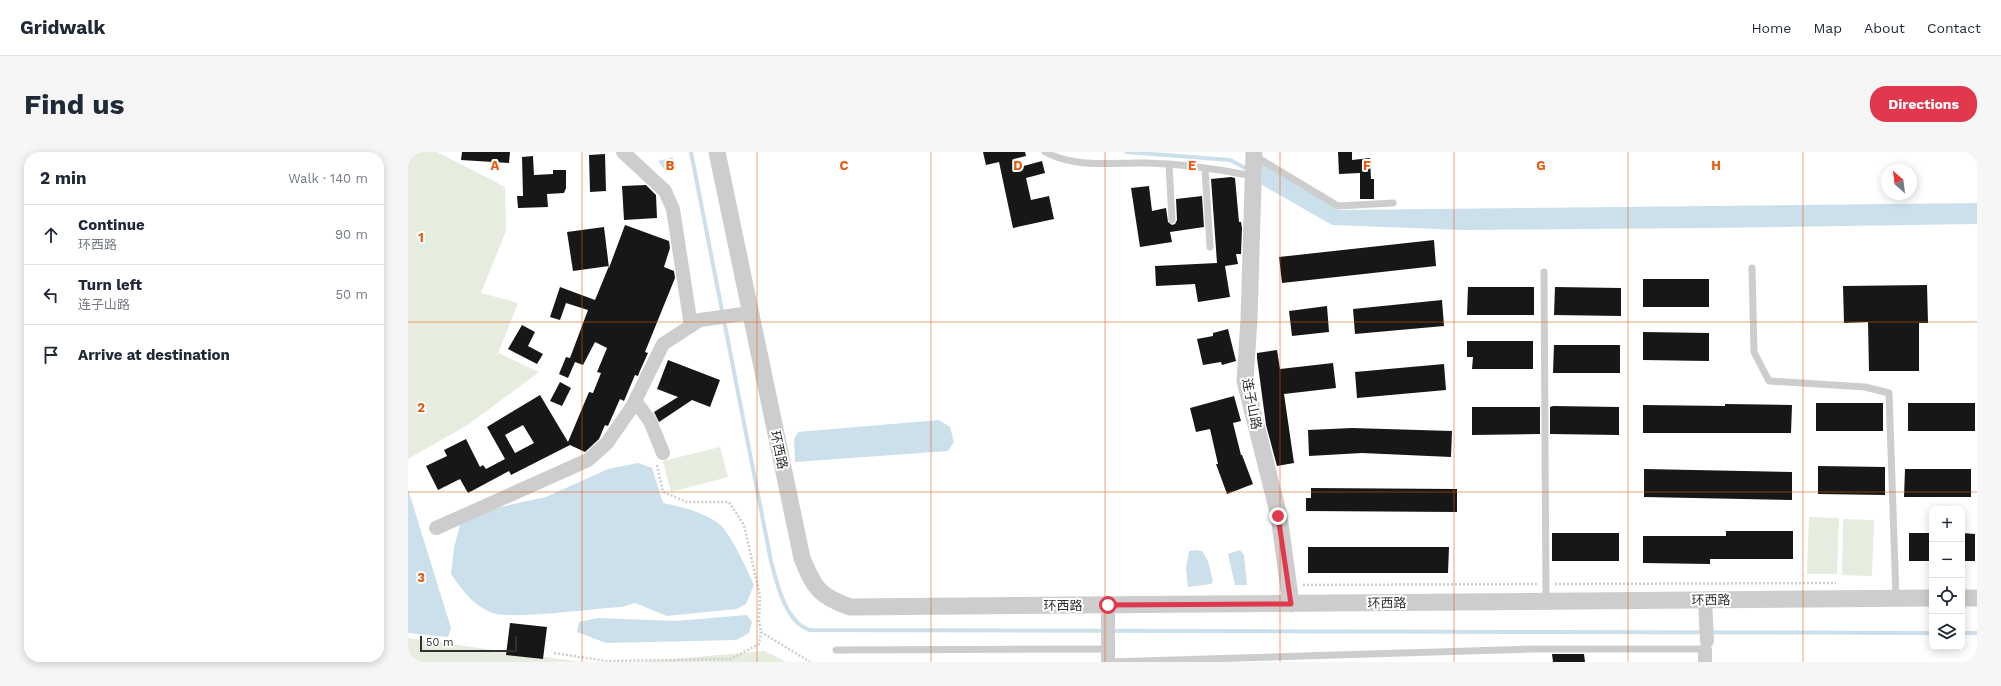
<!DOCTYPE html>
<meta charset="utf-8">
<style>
:root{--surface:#fff;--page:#f6f6f7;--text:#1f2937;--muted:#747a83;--line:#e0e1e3;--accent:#e1384d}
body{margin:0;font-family:"Work Sans","Noto Sans SC",sans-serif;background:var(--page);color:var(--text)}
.controls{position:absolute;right:12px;bottom:12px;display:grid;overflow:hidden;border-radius:8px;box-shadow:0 2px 10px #0003}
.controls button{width:36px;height:36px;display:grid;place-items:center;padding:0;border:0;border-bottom:1px solid var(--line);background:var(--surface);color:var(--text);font:20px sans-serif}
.compass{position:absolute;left:1473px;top:12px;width:36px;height:36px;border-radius:50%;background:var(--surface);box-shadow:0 2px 10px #0003;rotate:332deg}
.scale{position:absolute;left:12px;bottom:10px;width:97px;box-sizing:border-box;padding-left:4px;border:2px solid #303030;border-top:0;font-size:11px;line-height:14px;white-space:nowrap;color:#303030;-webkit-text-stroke:3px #fff;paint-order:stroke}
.stop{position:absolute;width:12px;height:12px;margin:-9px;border:3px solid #e1384d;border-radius:50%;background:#fff}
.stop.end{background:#e1384d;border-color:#fff;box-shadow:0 1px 4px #0008}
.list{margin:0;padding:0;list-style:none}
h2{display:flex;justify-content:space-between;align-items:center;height:52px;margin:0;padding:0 16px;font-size:17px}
h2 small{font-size:13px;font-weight:400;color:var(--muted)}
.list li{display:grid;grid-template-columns:26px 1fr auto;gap:12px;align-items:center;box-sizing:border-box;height:60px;padding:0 16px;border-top:1px solid var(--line)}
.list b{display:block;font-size:15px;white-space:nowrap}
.list p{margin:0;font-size:13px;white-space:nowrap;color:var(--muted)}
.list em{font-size:13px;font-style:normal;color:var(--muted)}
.icon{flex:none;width:22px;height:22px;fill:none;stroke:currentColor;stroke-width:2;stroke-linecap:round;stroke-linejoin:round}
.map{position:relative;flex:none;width:1569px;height:510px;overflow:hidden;border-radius:16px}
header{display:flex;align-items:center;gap:24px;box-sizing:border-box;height:56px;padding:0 20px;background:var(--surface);border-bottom:1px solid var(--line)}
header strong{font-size:19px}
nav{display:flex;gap:22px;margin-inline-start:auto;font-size:14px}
.intro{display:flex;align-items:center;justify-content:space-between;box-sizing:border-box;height:96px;padding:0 24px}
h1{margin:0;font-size:28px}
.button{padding:10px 18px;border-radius:16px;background:var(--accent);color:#fff;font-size:14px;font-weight:700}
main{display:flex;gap:24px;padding:0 24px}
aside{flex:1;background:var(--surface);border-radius:16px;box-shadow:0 2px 10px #0003}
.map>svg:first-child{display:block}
.green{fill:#e6ecde}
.water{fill:#cbe0eb}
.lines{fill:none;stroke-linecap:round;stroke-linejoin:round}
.stream{stroke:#cbe0eb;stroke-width:4}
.building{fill:#171717;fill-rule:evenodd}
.path{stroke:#cdcdcd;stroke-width:2.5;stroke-dasharray:2 2;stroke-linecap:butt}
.service{stroke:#cdcdcd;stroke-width:7}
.minor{stroke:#cdcdcd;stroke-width:14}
.tertiary{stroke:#cdcdcd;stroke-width:17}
.route{stroke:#e1384d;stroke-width:5}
.grid{fill:none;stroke:#e8590c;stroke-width:1;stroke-opacity:0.55}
.labels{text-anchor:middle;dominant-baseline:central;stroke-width:4;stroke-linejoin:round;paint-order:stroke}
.street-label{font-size:13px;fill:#303030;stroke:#fff}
.grid-label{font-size:13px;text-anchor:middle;font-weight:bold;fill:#e8590c;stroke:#fff;stroke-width:4;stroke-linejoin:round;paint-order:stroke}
</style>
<header>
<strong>Gridwalk</strong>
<nav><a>Home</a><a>Map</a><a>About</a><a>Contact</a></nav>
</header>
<div class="intro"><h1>Find us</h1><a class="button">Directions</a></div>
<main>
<aside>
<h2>2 min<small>Walk · 140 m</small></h2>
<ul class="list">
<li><svg class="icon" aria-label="ahead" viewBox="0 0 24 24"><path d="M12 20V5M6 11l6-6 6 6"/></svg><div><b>Continue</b><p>环西路</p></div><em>90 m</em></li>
<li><svg class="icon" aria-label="left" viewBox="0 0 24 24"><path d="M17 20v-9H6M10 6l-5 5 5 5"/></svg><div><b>Turn left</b><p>连子山路</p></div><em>50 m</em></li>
<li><svg class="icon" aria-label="arrive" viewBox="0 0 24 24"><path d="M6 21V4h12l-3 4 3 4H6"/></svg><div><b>Arrive at destination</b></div></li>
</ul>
</aside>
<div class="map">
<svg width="1569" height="510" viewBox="0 0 1569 510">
<rect width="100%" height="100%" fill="#fff"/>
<path class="green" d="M0,0h29l68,35 1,44 -25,62 37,10 -20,50 41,19 -70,52 -61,35z
M312,295l8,30 -57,15 -8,-31z
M1401,365l30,1 -2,56h-30z
M1435,367l31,1 -2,56 -30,-1z
M0,486l5,1 169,23h-174z
M357,499l21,11h-146z"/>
<path class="water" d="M265,5l1,12 -9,1 -7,-9z
M854,8l76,50 639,-7v21l-264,4 -250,2 -131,-5 -70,-40z
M531,268l11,7 4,15 -6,9 -153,11 -1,-23 4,-7z
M230,311l14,5 11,35c19,4 38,8 55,20 11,7 30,48 36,62l-8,19 -10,5 -69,7 -32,-13 -13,4c-27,1 -113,14 -132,5 -18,-8 -28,-22 -39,-38l3,-26 6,-23 13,-12 73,-16 62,-28z
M0,337l43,139 -3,9 -40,-4z
M787,398l7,1 6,10 5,20 -2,3 -23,3 -2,-18 3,-18z
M832,398l4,5 3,30h-12l-7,-31z
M339,463l5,7 -3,11 -13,7 -130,3 -29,-11 2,-10 19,-4 77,3z"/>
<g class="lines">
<path class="stream" d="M283,0l80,409c5,18 11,46 25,60 3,4 9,7 13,9l1123,3
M718,0l104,8 19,10
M1554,481h15"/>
</g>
<path class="building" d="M54,0h48l-1,11 -48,-3z
M575,0h42l1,4 -12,3 2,9 26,-7 3,12 -19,5 5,22 18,-4 5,23 -41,9 -14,-66 -13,3z
M930,0h14v8l18,-2 1,21h3v20h-14v-26l-21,1z
M197,2l1,37 -16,1 -1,-37z
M125,4l1,19 19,-1v-4h13v18l-2,5 -17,1 1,13 -30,1 -1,-12h6l-1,-39z
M823,25l4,1 4,44h2l1,6 -1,26h-5l2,10 -13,2 5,31 -32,5 -3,-18 -39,2 -1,-20 62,-3 -6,-84z
M238,33l10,10 1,23 -33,2 -2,-34z
M741,34l3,25 14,-3 2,14 4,3 3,-1 2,-4 -1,-21 26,-3 2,31 -34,5 2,10 -32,5 -9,-59z
M217,73l44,16 1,7 -6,19 10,4 1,7 -30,74 3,1 -9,20 -1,3 -3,-1 -11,26 -4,-2 -12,27 -3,-1 -6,14 -14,13 -15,-7 -59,30 -2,-4 -41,22 -8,-14 -22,11 -12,-24 21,-10 -3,-6 22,-11 14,28 3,-2 3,4 19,-10 -18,-32 53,-32 28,47 21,-50 4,1 8,-20 -4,-1 10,-24 -12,-6 -12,23 -8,-3 -7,16 -9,-4 7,-17 4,1 18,-48 -22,-7 -6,17 -10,-3 10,-30 35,13 14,-34 -36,5 -6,-39 37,-5 5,41zM115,273l11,18 -19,10 -10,-18z
M1026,88l2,26 -154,17 -3,-26z
M1235,127h66v28h-66z
M1519,133l1,38h-9v48h-50l-1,-49 -24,1 -1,-37z
M1060,135h66v28h-67z
M1147,135l66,1v28l-67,-1z
M1034,148l2,26 -89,8 -2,-25z
M919,154l2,26 -37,4 -3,-25z
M114,173l13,7 -7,14 15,8 -6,10 -29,-15z
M820,177l8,32 -14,4 -1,-3 -18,3 -6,-26 16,-3v-3z
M1235,180l66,1v28l-66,-1z
M1059,189h66v28h-61l1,-12h-6z
M1146,193h66v28h-67z
M869,198l3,19 53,-6 3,25 -52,6 10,69 -17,3 -11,-41 -9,-67v-5z
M260,208l52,20 -10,27 -18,-7 -33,22 -5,-10 24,-15 -21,-8z
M1036,212l2,26 -89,8 -2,-26z
M152,230l11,6 -9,18 -12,-5z
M826,244l7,25 -8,2 8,32h1l11,29 -26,10 -11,-30h2l-8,-35 -14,3 -6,-24z
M1408,251h67v28h-67z
M1500,251h67v28h-67z
M1317,252l67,1 -1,28h-148v-28l82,1z
M1145,254l66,1v28l-69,-1v-27z
M1064,255h68v27l-68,1z
M944,276l100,3 -1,26 -89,-4 -53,3 -1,-26z
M1410,314l67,1v28l-67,-1z
M1236,317l148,3v28l-148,-3z
M1497,317h66v28h-67z
M903,336l146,1v23l-151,-1v-13h5z
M1318,379h67v28h-83v5l-67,-1v-27h83z
M1144,381h67v28h-67z
M1501,381h23v28h-23z
M1554,381l13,1v27h-13z
M900,395h141l-1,26h-140z
M102,471l37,4 -4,32 -37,-4z
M1144,502h32l1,8h-32z"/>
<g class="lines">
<path class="path" d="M249,313l6,27 24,10h42l15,23 16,71 -1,25 2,11 49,30
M1147,432l281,-1
M895,433l235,-1
M146,501l52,8 125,-2 28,-15 2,-12"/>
<path class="service" d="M637,0c32,17 68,10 102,11 35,1 72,6 106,13
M847,4l83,50 55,-3
M761,13l3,55
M797,17l5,78
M1344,116l2,84 15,29 96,6 24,6 7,205
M1136,120l2,329
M428,498l272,-1
M700,510l423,-13h175"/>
<path class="minor" d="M215,0l42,39 8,18 18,117
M227,249l15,20 13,32
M28,376l152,-68 19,-17 25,-36 31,-63 37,-24 51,-7
M1297,448l2,41
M700,453v56
M1297,510v-12"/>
<path class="tertiary" d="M309,0l85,406c12,30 17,38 48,49l1082,-9
M846,0l-5,167 -4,62 34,135 12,88
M1554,446h15"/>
</g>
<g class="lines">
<path class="route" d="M700,453l183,-1 -13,-88"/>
</g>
<path class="grid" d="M174,0v510M349,0v510M523,0v510M697,0v510M872,0v510M1046,0v510M1220,0v510M1395,0v510M0,170h1569M0,340h1569"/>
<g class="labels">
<g class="street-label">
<text transform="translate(844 252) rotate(79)">连子山路</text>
<text transform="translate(371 298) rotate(78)">环西路</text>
<text transform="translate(1303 448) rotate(-1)">环西路</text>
<text transform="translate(979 451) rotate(-1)">环西路</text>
<text x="655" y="453">环西路</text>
</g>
</g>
<g class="grid-label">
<text x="87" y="18">A</text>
<text x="262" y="18">B</text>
<text x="436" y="18">C</text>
<text x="610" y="18">D</text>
<text x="784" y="18">E</text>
<text x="959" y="18">F</text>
<text x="1133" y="18">G</text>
<text x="1308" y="18">H</text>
<text x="13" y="90">1</text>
<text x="13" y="260">2</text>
<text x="13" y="430">3</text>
</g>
</svg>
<div class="controls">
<button>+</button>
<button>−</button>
<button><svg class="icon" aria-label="locate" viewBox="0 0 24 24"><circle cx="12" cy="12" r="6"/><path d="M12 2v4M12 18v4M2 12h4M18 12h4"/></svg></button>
<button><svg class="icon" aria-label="layers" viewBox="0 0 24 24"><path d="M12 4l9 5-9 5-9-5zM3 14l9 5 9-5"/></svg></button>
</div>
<svg class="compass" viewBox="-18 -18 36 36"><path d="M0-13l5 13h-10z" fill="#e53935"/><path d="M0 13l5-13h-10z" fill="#747a83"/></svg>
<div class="scale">50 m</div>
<div class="stop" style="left:700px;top:453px"></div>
<div class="stop end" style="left:870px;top:364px"></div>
</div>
</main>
